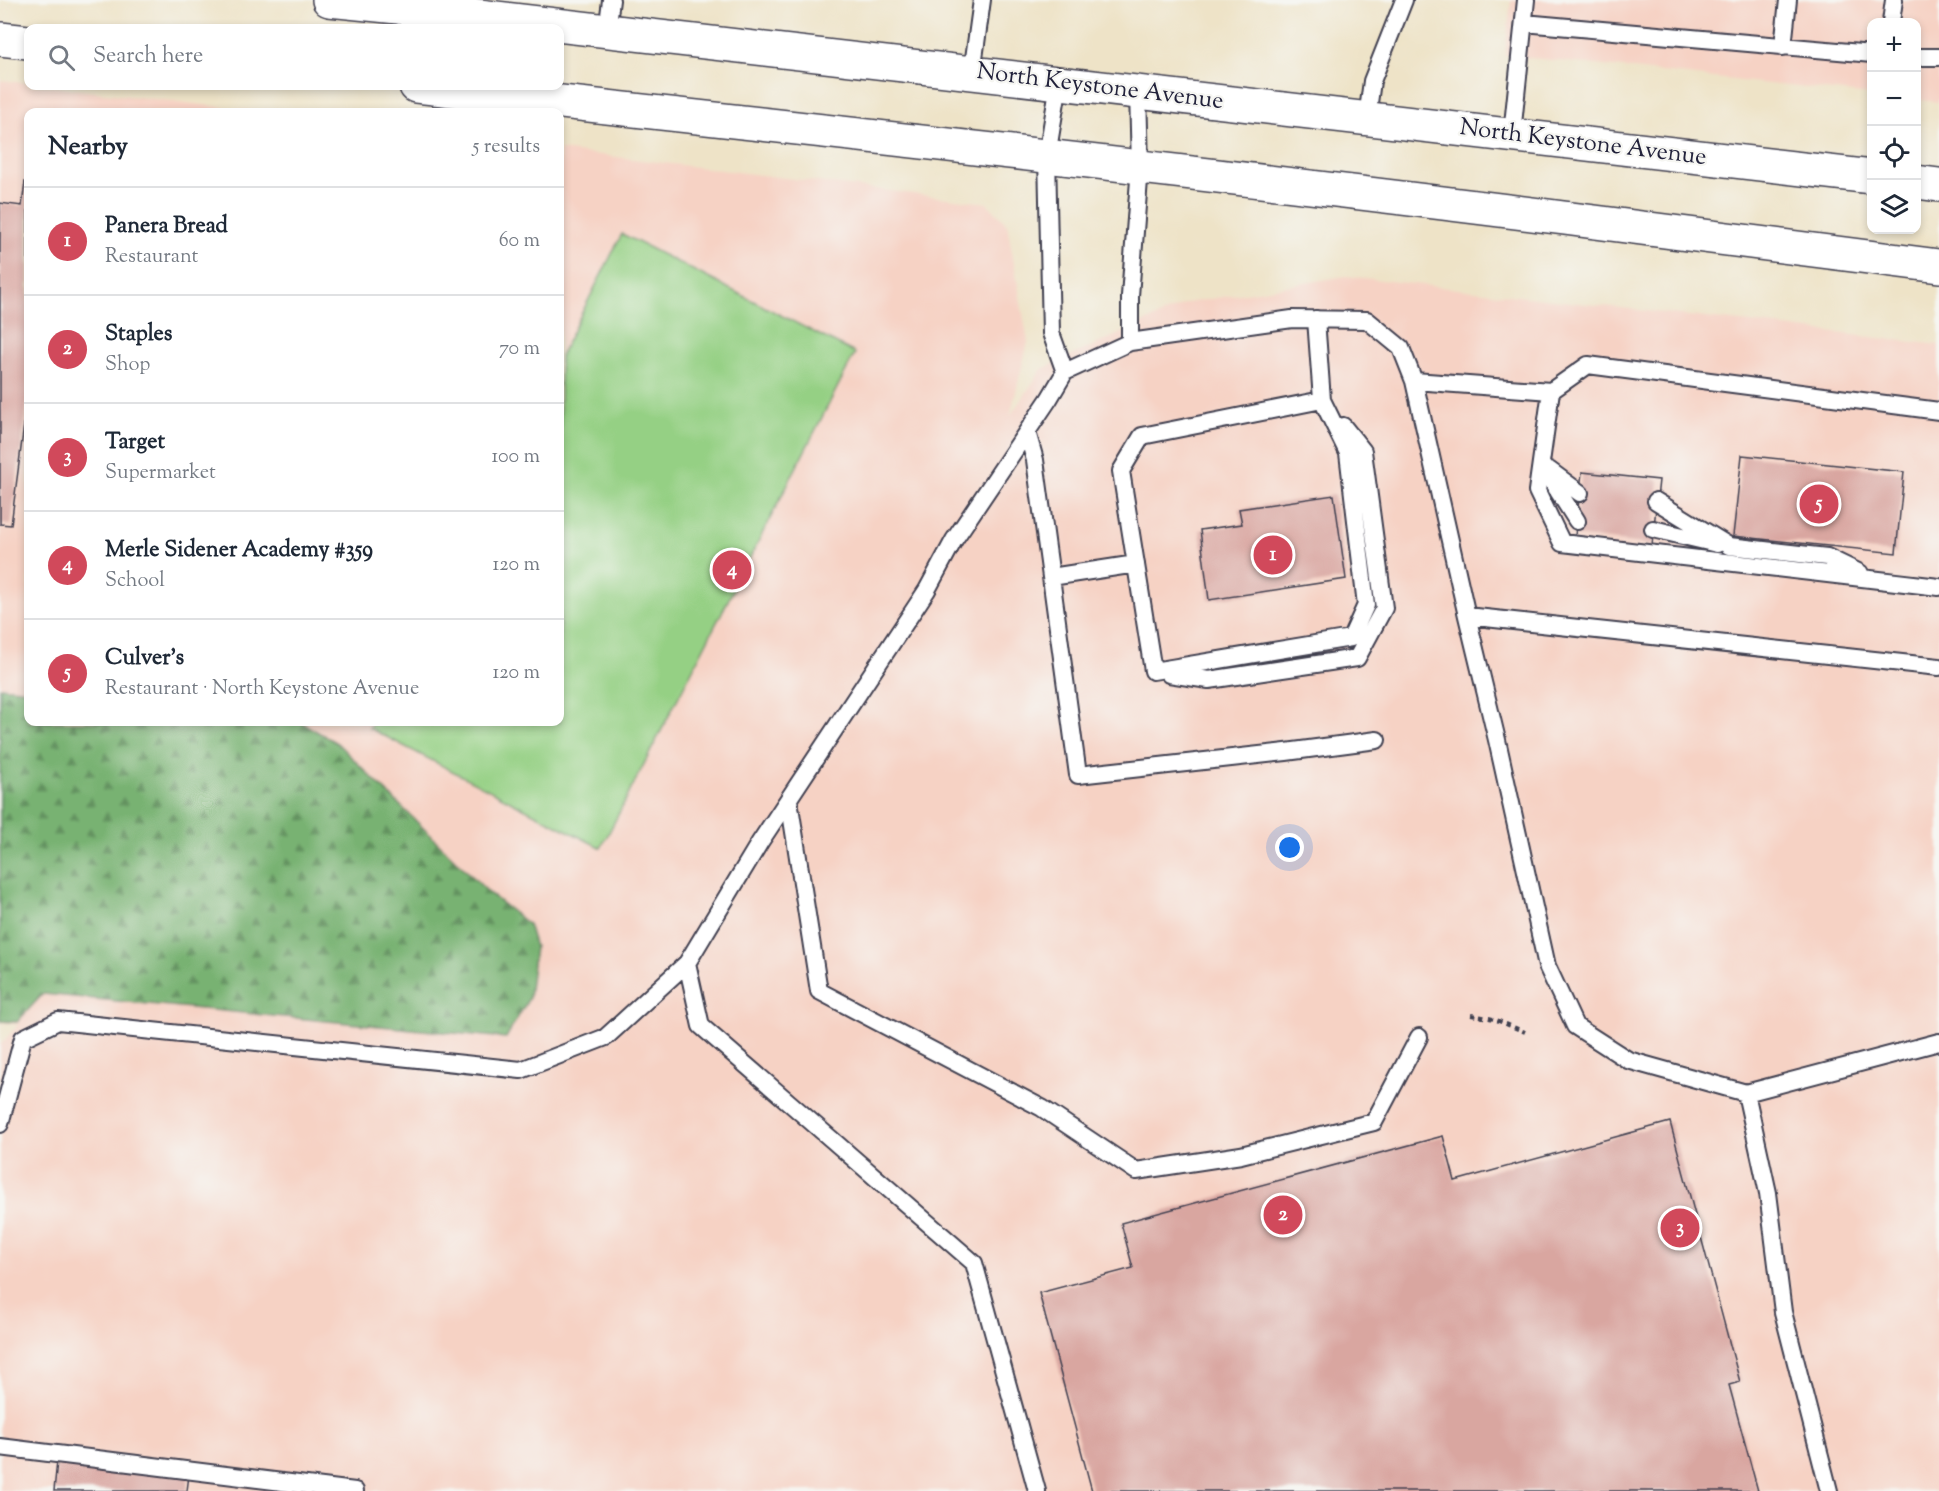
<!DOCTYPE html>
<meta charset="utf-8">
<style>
:root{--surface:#fff;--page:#f2f2f3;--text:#1f2937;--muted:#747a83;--line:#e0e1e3;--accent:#d1495b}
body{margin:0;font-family:"Sorts Mill Goudy",serif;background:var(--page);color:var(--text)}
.controls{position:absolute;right:18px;top:18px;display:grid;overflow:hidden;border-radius:12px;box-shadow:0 3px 9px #0003}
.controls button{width:54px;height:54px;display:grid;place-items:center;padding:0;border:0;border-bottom:2px solid var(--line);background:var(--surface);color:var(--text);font:30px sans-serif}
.you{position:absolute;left:1290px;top:848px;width:21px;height:21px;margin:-15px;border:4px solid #fff;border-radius:50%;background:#1a73e8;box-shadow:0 0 0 9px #1a73e833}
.badge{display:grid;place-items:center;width:39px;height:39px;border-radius:50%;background:var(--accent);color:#fff;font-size:20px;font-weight:700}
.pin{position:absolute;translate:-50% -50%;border:3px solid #fff;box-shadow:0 2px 6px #0006}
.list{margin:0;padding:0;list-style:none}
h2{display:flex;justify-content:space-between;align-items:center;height:78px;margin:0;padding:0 24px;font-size:26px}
h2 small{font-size:20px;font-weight:400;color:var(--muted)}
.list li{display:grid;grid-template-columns:39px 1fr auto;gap:18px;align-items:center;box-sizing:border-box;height:108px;padding:0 24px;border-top:2px solid var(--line)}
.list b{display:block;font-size:22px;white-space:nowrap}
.list p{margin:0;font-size:20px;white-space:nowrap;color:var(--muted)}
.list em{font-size:20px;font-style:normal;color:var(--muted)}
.icon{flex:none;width:33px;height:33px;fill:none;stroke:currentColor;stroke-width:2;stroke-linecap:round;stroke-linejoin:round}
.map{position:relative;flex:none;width:1939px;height:1491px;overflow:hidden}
.search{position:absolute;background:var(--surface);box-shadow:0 3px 9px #0003;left:24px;top:24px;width:540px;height:66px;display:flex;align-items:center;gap:15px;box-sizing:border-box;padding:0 21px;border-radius:12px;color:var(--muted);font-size:22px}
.panel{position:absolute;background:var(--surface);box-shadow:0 3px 9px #0003;left:24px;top:108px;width:540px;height:618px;border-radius:12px}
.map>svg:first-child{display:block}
.built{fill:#f6d2c4}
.grass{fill:#95d084;stroke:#5c7960;stroke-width:1.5}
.forest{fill:url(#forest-firs);stroke:#4d6a56;stroke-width:1.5}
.building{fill:#d9a6a0}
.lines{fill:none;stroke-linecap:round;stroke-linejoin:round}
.lane-casing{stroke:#413f50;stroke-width:20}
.primary-casing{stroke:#413f50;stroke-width:36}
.path{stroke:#413f50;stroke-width:4;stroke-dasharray:4.5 4.5;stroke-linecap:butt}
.lane{stroke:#fff;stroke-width:16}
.primary{stroke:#fff;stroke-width:33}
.labels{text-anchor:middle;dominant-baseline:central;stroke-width:4.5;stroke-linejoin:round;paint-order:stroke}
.street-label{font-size:24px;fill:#22223b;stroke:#f6f6f2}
</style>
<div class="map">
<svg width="1939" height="1491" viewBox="0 0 1939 1491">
<defs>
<pattern id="forest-firs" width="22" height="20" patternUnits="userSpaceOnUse" patternTransform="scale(1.5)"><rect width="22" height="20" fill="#78b272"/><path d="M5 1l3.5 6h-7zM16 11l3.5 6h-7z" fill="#62905f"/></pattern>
</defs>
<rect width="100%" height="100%" fill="#f6f6f2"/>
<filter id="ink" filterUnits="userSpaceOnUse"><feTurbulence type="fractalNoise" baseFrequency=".0167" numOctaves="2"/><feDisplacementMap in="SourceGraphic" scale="12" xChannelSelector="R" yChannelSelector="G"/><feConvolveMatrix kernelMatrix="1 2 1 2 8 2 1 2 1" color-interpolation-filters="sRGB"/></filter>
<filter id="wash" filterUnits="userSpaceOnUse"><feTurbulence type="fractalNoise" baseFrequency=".008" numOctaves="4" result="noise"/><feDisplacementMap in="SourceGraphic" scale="24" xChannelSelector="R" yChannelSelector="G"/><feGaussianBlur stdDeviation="1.35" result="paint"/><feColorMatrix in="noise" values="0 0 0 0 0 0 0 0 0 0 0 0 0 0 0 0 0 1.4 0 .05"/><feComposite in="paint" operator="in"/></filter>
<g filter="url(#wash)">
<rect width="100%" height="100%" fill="#eee3c7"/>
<path class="built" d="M1511,0h428v102l-22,-2 -1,-78h-44l-1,73 -366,-40z
M0,80l28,3v3h17l217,26h-234v610h532v-572l427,53 20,21 21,118 -18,74 32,-47 145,-66 159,-27 593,69v1146h-1939v-446l18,-20 -18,-3z"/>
<path class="grass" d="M622,234l233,119 -254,495 -232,-120 4,-6h187v-366z"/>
<path class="forest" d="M0,687l28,3v32h273l36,21 152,150 39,31 7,23 -6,51 -23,40 -463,-44 -26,28 -17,-1z"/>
<g id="blocks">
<path class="building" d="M25,182l3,1v211l-17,131 -11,-1v-321l22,3z
M1742,455l162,17 -8,81 -163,-17z
M1582,472l77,8 -7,65 -77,-9z
M1334,495l12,84 -137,21 -9,-70 42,-6 -3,-15z
M1670,1122l70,260 -11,3 29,106h-666l-53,-198 94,-25 -12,-45 322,-87 12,45z
M57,1461l132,14 -2,16h-133z"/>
</g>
</g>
<g filter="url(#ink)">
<use href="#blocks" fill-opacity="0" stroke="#413f50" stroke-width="1.5"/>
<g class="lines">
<g class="lane-casing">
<path id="lane" d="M1891,22l3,-22
M1524,23l348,31
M607,31l4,-31
M1783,47l5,-47
M1916,57h23
M972,73l10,-73
M1059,83l-12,73 4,177 14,39
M1367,118l5,-37 32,-81
M1512,134l14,-134
M1130,342v-46l10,-129 -2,-75
M1414,381l137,10 37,-26 351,46
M1551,391l-14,100 25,52 377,44
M1027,432l8,28 43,315 208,-23 91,-12
M1541,464l36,57
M1549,470l31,23
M1656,501l73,45 98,11 33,16
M1653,529l64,15
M1051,577l85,-13
M1467,616l472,51
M1153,671l198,-33 15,-33 -18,-152 -26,-53 -6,-81
M1153,671l-32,-200 21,-35 180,-36
M1169,674l40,6 148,-22 27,-50 -21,-157 -20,-25
M789,800l30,191 223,117 94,63 105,-16 133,-33 45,-85
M687,963l14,63 273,237 63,228
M1746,1093l22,100 15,119 46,179
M0,1124l23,-86 35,-17 463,49 85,-33 81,-74 73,-121 167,-252 27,-50 95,-141 16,-27 65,-30 162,-23 75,1 34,28 13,33 53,235 30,124 50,226 28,60 53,34 118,33 193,-51
M0,1447l355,44"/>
</g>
<g class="primary-casing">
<path id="primary" d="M329,0l98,10 1445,167
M0,39l28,3
M416,86c383,42 766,84 1148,132 125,16 250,33 375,48
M1916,182l23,3"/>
</g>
<path class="path" d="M1471,1015l23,4 31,13"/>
<use href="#lane" class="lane"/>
<use href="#primary" class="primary"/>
</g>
</g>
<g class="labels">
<g class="street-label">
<text transform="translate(1100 87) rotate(7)">North Keystone Avenue</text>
<text transform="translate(1583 143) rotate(7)">North Keystone Avenue</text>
</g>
</g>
</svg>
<div class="controls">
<button>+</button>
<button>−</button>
<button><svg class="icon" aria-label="locate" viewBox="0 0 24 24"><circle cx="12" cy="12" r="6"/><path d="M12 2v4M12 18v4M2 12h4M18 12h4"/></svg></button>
<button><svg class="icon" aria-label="layers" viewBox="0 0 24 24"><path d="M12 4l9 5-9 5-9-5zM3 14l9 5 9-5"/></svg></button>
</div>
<div class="you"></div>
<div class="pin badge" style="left:1273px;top:555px">1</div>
<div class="pin badge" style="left:1283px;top:1215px">2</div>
<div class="pin badge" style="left:1680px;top:1228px">3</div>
<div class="pin badge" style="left:732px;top:570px">4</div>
<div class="pin badge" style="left:1819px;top:504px">5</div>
<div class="search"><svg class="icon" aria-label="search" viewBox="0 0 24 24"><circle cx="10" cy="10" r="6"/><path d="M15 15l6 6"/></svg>Search here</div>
<section class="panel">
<h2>Nearby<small>5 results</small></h2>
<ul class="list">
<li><span class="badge">1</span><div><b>Panera Bread</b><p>Restaurant</p></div><em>60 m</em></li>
<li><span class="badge">2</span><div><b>Staples</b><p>Shop</p></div><em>70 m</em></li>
<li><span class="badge">3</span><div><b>Target</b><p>Supermarket</p></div><em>100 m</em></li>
<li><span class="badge">4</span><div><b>Merle Sidener Academy #359</b><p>School</p></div><em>120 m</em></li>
<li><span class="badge">5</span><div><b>Culver's</b><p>Restaurant · North Keystone Avenue</p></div><em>120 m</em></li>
</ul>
</section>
</div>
